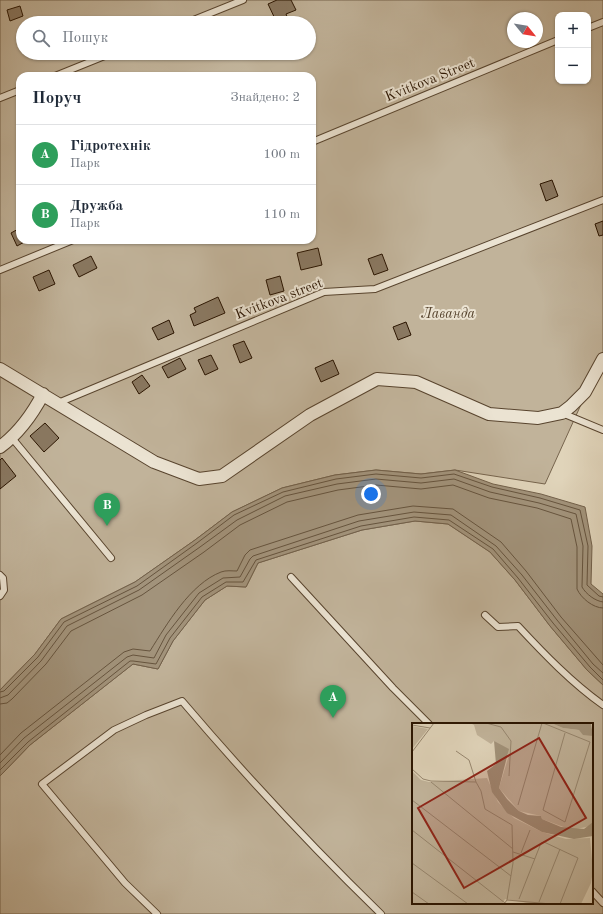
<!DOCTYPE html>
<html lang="uk">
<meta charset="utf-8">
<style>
:root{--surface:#fff;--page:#f6f6f7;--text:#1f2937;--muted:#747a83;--line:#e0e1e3;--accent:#8f2418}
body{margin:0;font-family:"Old Standard TT",serif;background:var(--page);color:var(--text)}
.controls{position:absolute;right:12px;top:12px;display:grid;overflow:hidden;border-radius:8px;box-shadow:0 1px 3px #0004}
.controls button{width:36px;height:36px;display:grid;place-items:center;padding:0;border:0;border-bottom:1px solid var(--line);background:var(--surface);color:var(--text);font:20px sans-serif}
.compass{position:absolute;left:507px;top:12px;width:36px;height:36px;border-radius:50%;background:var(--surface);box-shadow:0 1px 3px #0004;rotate:120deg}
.you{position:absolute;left:371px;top:494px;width:14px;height:14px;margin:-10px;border:3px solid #fff;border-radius:50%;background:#1a73e8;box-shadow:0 0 0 6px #1a73e833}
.badge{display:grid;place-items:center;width:26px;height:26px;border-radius:50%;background:var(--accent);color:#fff;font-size:13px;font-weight:700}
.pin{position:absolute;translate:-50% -33px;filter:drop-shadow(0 1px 2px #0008)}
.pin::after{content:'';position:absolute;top:21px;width:14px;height:12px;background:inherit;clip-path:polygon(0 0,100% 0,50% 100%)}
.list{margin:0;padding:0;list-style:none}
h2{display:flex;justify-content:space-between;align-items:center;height:52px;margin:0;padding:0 16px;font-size:17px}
h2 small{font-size:13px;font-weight:400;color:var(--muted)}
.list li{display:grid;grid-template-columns:26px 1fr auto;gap:12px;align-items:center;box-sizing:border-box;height:60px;padding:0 16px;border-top:1px solid var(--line)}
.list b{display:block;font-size:15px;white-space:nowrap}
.list p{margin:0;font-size:13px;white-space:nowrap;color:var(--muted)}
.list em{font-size:13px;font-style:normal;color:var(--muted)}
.icon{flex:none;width:22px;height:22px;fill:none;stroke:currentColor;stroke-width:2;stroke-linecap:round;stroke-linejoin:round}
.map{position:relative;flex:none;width:603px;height:914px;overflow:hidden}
.search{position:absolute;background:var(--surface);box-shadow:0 1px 3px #0004;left:16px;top:16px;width:300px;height:44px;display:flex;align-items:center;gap:10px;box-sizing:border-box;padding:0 14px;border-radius:22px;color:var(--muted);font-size:15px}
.panel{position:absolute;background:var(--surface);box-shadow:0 1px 3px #0004;left:16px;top:72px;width:300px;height:172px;border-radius:12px}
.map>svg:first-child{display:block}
.green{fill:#c1b39a;stroke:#76644d;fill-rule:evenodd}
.water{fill:#a2937b;stroke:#72604a}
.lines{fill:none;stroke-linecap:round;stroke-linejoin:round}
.shore{stroke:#66543e;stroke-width:1}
.building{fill:#897861;stroke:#2a1400}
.lane-casing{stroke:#58442e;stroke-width:8}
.street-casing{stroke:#58442e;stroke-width:14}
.lane{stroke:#ebe3d2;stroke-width:6}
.street{stroke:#ebe3d2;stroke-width:12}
.labels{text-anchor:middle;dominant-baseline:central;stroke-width:4;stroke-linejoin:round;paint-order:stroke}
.street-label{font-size:14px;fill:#2a1400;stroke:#ebe3d2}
.park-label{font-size:14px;font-style:italic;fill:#57442e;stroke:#ebe3d2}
.inset-road{fill:none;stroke:#978770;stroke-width:1}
.view{fill:#8f2418;fill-opacity:0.15;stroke:#8f2418;stroke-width:2}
.inset-edge{fill:none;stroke:#2a1400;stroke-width:2}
</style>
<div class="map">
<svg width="603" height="914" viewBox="0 0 603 914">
<rect width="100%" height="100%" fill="#e0d4ba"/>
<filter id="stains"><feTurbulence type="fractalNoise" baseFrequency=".005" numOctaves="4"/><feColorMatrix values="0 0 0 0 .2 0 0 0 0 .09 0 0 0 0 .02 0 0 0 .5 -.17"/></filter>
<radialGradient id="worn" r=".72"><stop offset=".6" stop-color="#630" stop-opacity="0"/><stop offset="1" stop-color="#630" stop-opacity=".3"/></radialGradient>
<path class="green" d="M0,0h603v356l-58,128 -90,-14 -34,4 -45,-4 -41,5 -53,13 -50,24 -37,28 -60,42 -74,37 -26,35 -35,36zM558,15h30v66h-30zM513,18h24v24h-24zM23,23h286v30h-286zM20,76h292v164h-292z
M415,521l33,3 42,28 25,28 35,46 37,44 16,15v229h-603v-138l30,-31 103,-81 25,5 15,-28 32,-41 22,-14 19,1 12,-24 104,-33zM413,724h179v179h-179z"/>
<path class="water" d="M376,470l45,4 34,-4 38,14 48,10 44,13 7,39 -1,38 12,10v91l-16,-15 -37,-44 -35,-46 -25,-28 -42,-28 -33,-3 -53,9 -104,33 -12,24 -19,-1 -22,14 -32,41 -15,28 -25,-5 -103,81 -30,31v-86l35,-36 26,-35 74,-37 60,-42 37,-28 50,-24 53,-13z"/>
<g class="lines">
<path class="shore" d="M0,692l4,-1 34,-34 26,-35 73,-36 60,-43 37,-28 49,-23 53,-13 40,-5 45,4 33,-4 38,13 48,11 40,12 8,36 -1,39 12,11 4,1
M0,698l8,-3 33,-34 26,-35 72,-36 61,-43 37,-27 48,-24 52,-12 39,-5 45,4 33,-4 36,13 49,11 37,11 7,32 -1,41c4,7 13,14 21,15
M0,704l7,-1 5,-4 34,-35 25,-33 71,-36 62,-43 36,-27 47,-23 51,-12 38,-5 45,4 32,-4 36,13 48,10 34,11 6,28v42c4,9 16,19 26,19
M0,755l21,-22 103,-81 9,-3 17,2c17,-27 40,-67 71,-79 5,-2 11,-1 16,-1l8,-16 5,-5 108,-35 55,-9 40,3 48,33 25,29 35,46 42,48
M0,763l24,-25 103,-81 6,-2 21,3 12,-23 33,-42 24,-15 17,-1 10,-18 3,-3 106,-35 55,-9 37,3 45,31 26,29 35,45 36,44 10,9
M0,770l28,-28 102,-81h3l23,3 14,-26 32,-41 24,-15h17l13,-22 105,-34 53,-9 35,3 44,29 25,29 35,45 37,44 13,13"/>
</g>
<path class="building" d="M277,0h14l5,10 -10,4 2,5 -9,4h-2l-9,-19z
M20,6l3,10 -13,5 -3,-11z
M119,17l2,6h-15v-1z
M552,180l6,16 -12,5 -6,-17z
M603,221v14l-4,1 -4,-12z
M20,228v12h8l-11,6 -6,-13z
M318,248l4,17 -21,5 -4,-17z
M382,254l6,16 -14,5 -6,-16z
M91,256l6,12 -18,9 -6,-12z
M49,270l6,14 -16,7 -6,-14z
M280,276l4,15 -14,4 -4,-15z
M218,297l7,16 -31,13 -4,-11 6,-3 -2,-4z
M169,320l5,13 -16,7 -6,-12z
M406,322l5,13 -13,5 -5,-13z
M244,341l8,17 -12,5 -7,-18z
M211,355l7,14 -13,6 -7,-15z
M180,358l6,11 -18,9 -6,-11z
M333,360l6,14 -18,8 -6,-14z
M142,375l8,11 -11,8 -7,-12z
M45,423l14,15 -15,14 -14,-16z
M2,458l14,18 -16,13v-29z"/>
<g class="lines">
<g class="lane-casing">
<path id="lane" d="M186,23l57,-23
M588,28l15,-6
M55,76l57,-23
M0,98l20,-8
M312,142l246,-102
M0,270l73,-30
M58,403l266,-111 51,-3 228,-89
M562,413l41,17
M12,438l99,120
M0,575l3,3 1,12 -4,6
M291,577l102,111 36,36
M485,615l13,12 20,-1c26,28 54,57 85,79
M592,891l11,12
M157,914l-32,-31 -83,-99 72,-54 32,-15 36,-14c63,74 129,145 199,213"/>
</g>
<g class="street-casing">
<path id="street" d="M0,369l154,93 45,17 23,-3 88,-61 67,-36 39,3 73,32 49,4 24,-5 9,-7 14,-14 18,-33
M0,447c19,-14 32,-32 43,-53"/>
</g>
<use href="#lane" class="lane"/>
<use href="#street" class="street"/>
</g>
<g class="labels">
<g class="street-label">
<text transform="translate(430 80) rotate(-22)">Kvitkova Street</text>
<text transform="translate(279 299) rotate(-21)">Kvitkova street</text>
</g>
<g class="park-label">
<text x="448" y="314">Лаванда</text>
</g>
</g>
<g transform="translate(412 723)">
<rect width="181" height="181" fill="#e0d4ba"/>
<path d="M58,0h81l12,5 16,2 14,6v86l-3,4 -18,4 -30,-11 -1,-3 -22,-5 -20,-23 10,-33 -15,-14 -3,3 -14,-9 -3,-10zM0,3l16,3 -16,20zM0,48l9,9 8,2 58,-4 11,24 16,16 28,14 24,7 24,-1 3,33 -2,12 -10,21h-48l-28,-5 -3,5h-90z" fill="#c1b39a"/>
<path d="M139,0h40l2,13 -10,-1 -4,-5 -16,-2zM82,18l15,8 -10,39 8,11 12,12 9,4 13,1 1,3 19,8 23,2 9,-7v14l-19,3 -32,-7 -35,-19 -15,-21 -5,-21 9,-7z" fill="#a2937b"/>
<path class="inset-road" d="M74,0l15,4 10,14 -2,35M131,0l47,19 -25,80 -22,-12 22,-77M0,2l18,3M44,28l13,9 7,22M0,29l22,-29M0,46l11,10 8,2 45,1 5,9 4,18 27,16 1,38 -6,37 -3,4M19,59l82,67M0,77l99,76M106,82l24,-82M0,107l93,73M101,129l22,7M109,130l9,-23M0,140l56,41M0,169l17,12M107,176l22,-56 3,-1 34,16 -18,46M95,177l44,4M127,179l21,-53"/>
<path class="view" d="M127,15l47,80 -122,70 -46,-80z"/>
<rect width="181" height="181" class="inset-edge"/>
</g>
<rect width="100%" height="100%" filter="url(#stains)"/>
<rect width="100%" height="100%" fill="url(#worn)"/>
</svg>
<div class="controls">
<button>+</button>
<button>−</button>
</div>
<svg class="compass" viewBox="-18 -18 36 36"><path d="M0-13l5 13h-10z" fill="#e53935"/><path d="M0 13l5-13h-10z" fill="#747a83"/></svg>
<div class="you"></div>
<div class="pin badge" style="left:333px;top:718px;background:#2e9e5b">A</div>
<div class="pin badge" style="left:107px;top:526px;background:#2e9e5b">B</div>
<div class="search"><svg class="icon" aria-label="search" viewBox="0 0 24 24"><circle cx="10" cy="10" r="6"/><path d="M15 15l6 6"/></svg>Пошук</div>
<section class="panel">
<h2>Поруч<small>Знайдено: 2</small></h2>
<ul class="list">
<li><span class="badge" style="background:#2e9e5b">A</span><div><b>Гідротехнік</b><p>Парк</p></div><em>100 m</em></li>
<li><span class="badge" style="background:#2e9e5b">B</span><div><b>Дружба</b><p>Парк</p></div><em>110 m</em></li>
</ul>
</section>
</div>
